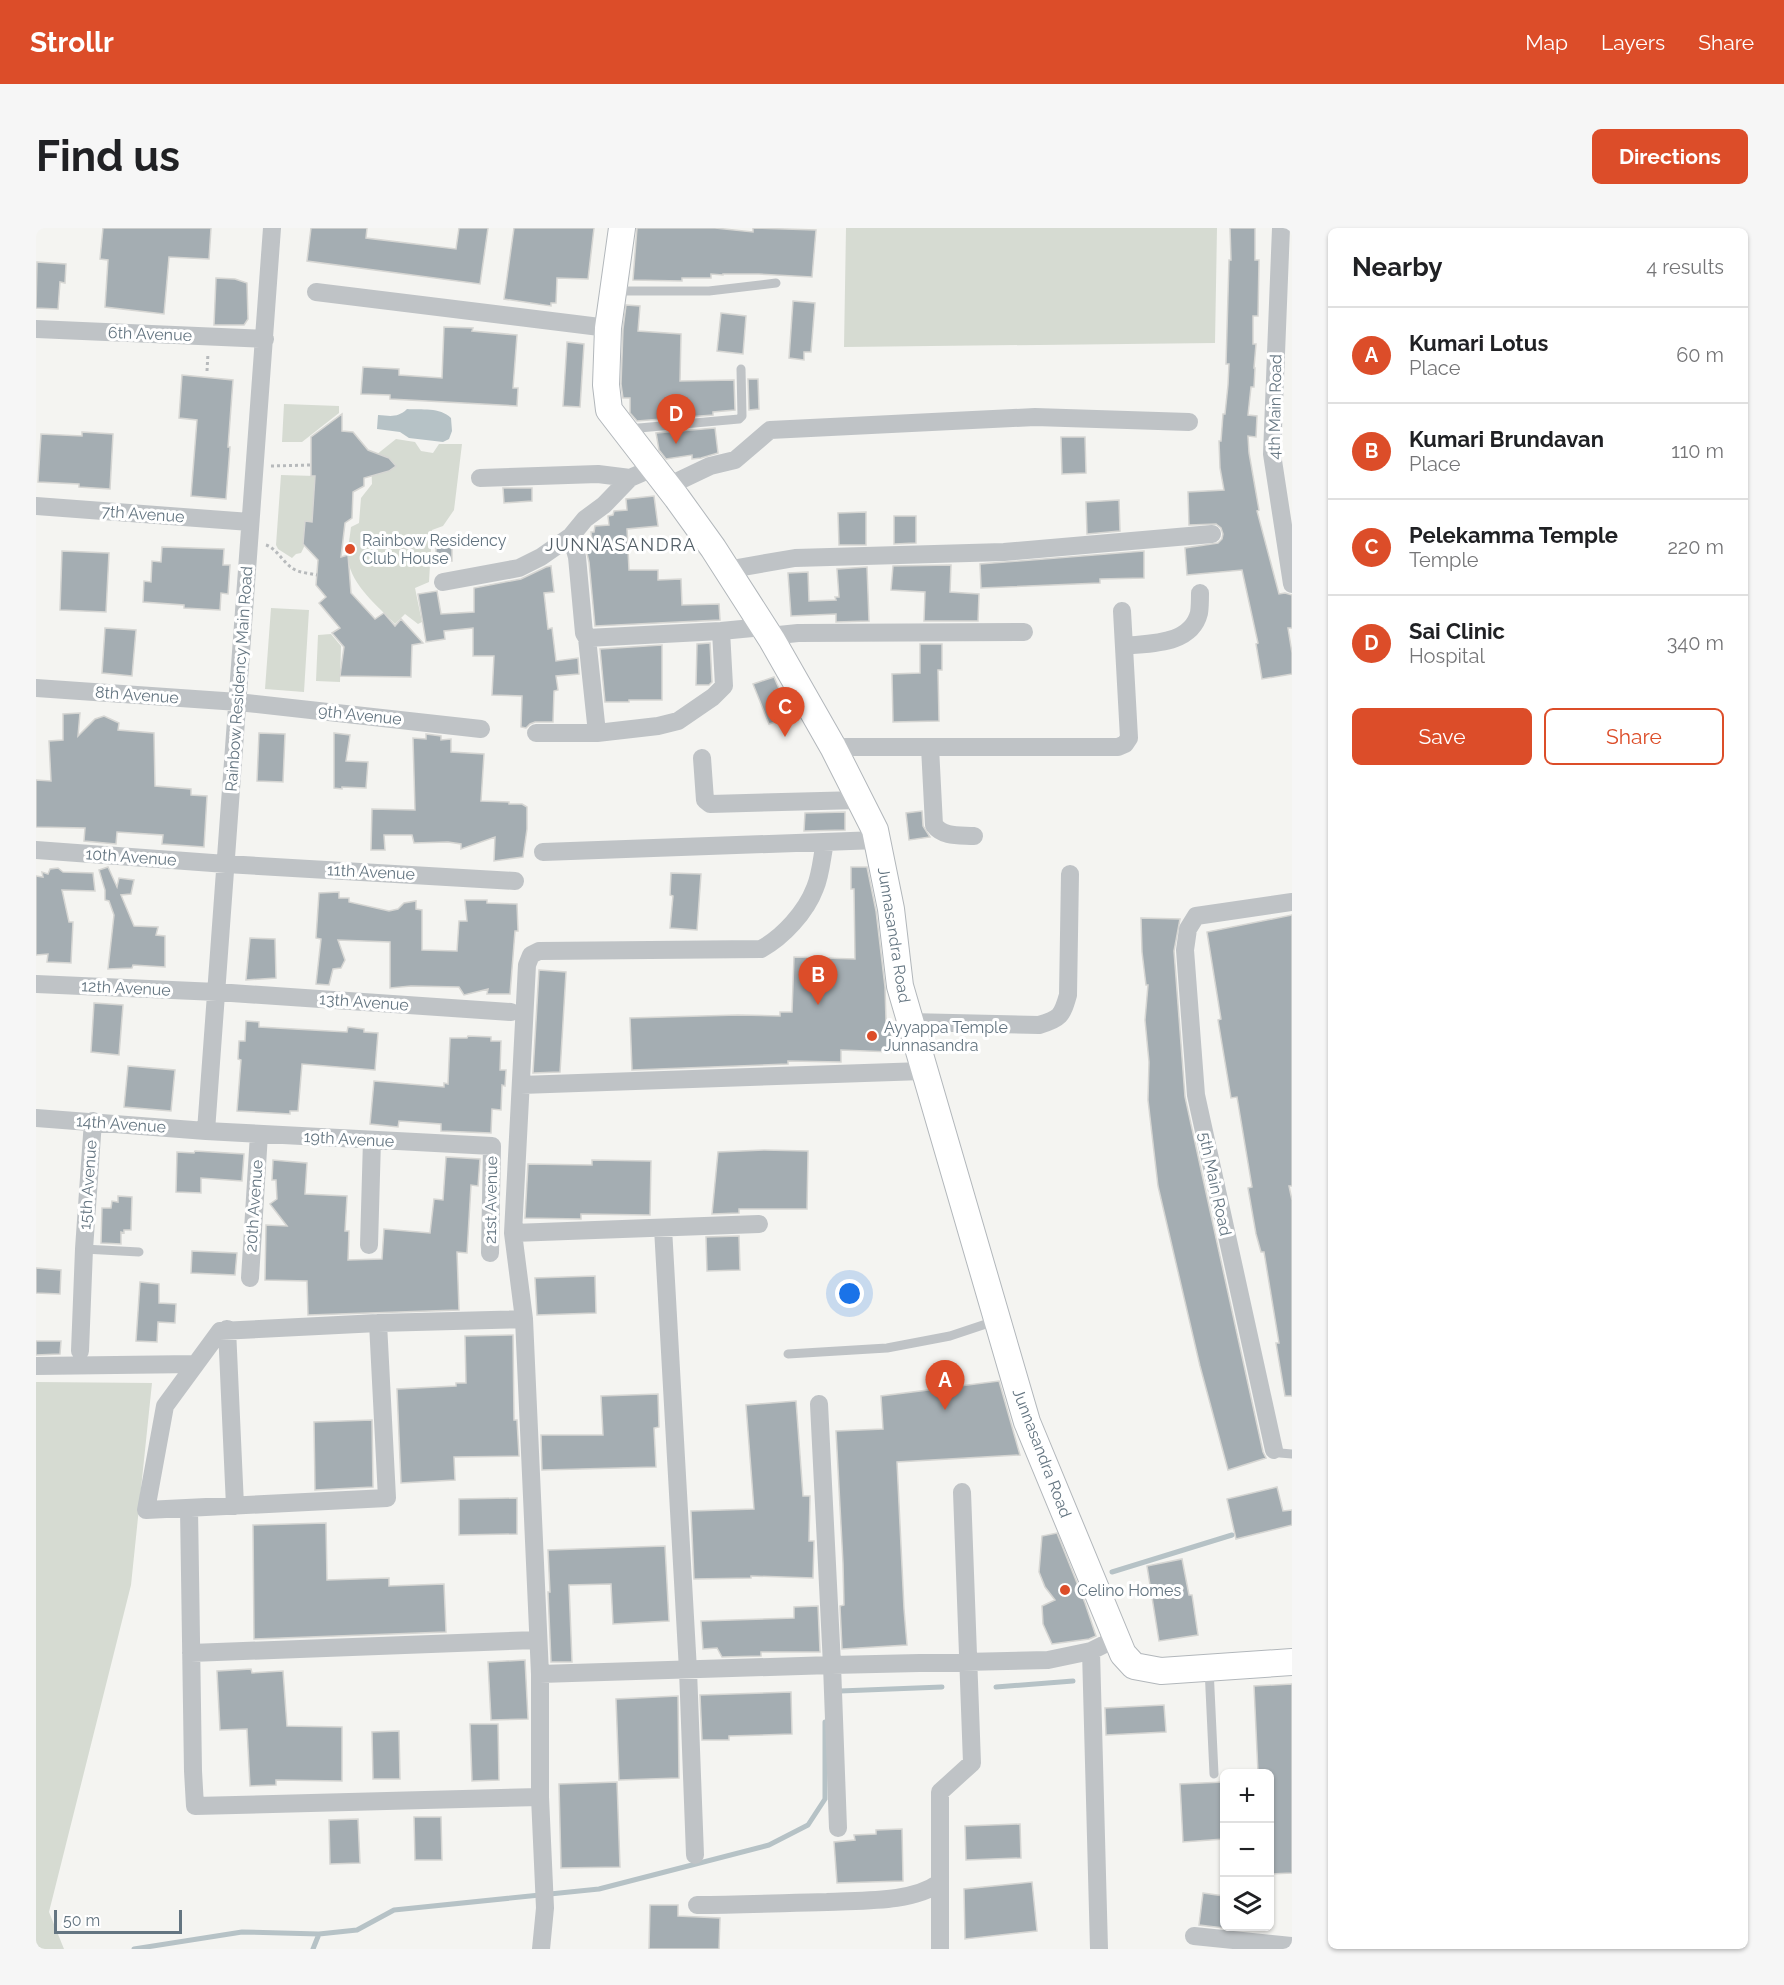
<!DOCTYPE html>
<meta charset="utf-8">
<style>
:root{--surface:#fff;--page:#f6f6f6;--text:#202124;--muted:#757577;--line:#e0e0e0;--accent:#dc4d29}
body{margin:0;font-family:Raleway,sans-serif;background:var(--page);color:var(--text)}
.controls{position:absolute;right:18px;bottom:18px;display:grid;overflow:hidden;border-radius:9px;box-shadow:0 2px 4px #0004}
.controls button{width:54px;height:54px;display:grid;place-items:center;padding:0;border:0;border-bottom:2px solid var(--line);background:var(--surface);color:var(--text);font:30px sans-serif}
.scale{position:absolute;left:18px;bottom:15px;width:128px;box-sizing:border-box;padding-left:6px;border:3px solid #647581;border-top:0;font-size:16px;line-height:21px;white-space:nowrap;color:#647581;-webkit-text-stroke:4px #fff;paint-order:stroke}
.you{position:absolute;left:814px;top:1066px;width:21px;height:21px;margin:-15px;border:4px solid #fff;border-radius:50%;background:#1a73e8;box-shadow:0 0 0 9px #1a73e833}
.badge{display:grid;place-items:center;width:39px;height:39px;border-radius:50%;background:var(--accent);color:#fff;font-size:20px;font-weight:700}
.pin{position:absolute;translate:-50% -50px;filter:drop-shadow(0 2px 3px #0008)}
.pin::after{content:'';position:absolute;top:32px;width:21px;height:18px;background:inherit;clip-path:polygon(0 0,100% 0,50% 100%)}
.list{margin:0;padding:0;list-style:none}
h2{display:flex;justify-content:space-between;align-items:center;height:78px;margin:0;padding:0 24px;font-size:26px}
h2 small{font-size:20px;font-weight:400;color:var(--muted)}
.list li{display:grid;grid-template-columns:39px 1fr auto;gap:18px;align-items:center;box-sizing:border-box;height:96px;padding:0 24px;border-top:2px solid var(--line)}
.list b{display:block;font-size:22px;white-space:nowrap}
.list p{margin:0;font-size:20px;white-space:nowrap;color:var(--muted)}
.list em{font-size:20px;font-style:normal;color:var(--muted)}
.actions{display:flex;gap:12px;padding:18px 24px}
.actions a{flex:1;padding:14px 0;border:2px solid var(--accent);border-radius:9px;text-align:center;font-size:21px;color:var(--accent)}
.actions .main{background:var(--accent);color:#fff}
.icon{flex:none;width:33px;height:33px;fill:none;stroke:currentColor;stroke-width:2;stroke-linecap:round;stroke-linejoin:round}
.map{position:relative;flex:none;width:1256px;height:1721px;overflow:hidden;border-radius:9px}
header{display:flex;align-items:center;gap:36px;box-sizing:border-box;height:84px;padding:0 30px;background:var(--accent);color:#fff}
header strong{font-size:28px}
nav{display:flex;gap:33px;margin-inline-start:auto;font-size:21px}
.intro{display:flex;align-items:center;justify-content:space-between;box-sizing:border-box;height:144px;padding:0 36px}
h1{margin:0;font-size:42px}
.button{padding:15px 27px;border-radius:9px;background:var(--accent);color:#fff;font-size:21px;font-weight:700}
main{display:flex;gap:36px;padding:0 36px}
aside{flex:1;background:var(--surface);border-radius:9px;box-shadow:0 2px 4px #0004}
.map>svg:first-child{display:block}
.green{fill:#d6dbd2}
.water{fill:#b6c2c6}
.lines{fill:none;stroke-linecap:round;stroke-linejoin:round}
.stream{stroke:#b6c2c6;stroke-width:5}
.building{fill:#a4adb2;stroke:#d6d6d3;stroke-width:1.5}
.secondary-casing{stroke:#b2b7bb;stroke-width:28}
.path{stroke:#b7babc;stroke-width:3;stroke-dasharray:3 3;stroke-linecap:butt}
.lane{stroke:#bfc3c6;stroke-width:9}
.street{stroke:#bfc3c6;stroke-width:18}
.secondary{stroke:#fff;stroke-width:26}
.poi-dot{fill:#dc4d29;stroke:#fff;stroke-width:2}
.labels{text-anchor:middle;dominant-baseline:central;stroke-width:6;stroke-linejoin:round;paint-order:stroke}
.street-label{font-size:16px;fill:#647581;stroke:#fff}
.poi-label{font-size:16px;fill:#647581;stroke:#fff;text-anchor:start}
.neighbourhood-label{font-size:18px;letter-spacing:1.5px;fill:#525e66;stroke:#fff}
</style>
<header>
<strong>Strollr</strong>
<nav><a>Map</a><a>Layers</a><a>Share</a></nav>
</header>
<div class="intro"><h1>Find us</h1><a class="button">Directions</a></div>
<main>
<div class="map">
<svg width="1256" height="1721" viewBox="0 0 1256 1721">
<rect width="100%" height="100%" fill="#f4f4f1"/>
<path class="green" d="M810,0h371l-2,115 -371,4z
M248,176l55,2v7l-37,29h-20z
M360,211l19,3 6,9 12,2 6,-9h23l-8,66 -11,16 -11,4 -3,52 -14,6 7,34 -4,2 -13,-10 -10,10c-17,-18 -43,-38 -47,-64 -1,-10 2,-23 3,-33l8,-4 2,-25 11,-14 -1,-25z
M245,247l34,1 -3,46h-7l-1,25 -3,6 -5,1 -4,4 -14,-9 -2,-4z
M235,380l38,2 -5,82 -39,-3z
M295,406l10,12 -1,36 -24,-1 2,-46z
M0,1154l116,1 -21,202 -82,327 15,37h-28z"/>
<path class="water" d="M371,181c14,1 33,-2 44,9l1,13 -3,8 -6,3 -34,-4 -9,-6 -23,-3 1,-14c12,1 20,3 29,-6z"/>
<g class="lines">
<path class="stream" d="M1076,1344l120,-37
M960,1459l77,-6
M804,1463l102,-4
M98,1721l108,-17 77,2 38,-4 37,-20 205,-21 170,-44 39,-20 17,-26v-77
M277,1721l6,-15"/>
</g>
<path class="building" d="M67,0h108l-2,31 -40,-2 -5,57 -59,-7 3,-47 -8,-1z
M275,0h56l-1,10 90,11 3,-21h29l-8,56 -173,-23z
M478,0h80l-6,51 -31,-1 -1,25h-5v3l-47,-7z
M601,0h78l38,4v-4l63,2 -4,47 -53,-3h-36v1l-12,-1v4h-29v3l-49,-1z
M1194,0h25v32h4l-1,56h-5v28h3l-2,24h1l-1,19h-3l-3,28 9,1 -1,21 -8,-1 1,17 10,57 -2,1 22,83 6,-1 7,2v33h-4l4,25v21l-30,5 -6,-35 2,-1 -16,-73 -55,5 -2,-27 33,-5 4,-4 1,-5 -2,-6 -5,-4 -27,1 -1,-33 36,-2 -4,-22 -1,-27h2l2,-27h2l3,-29 1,-21h-3l3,-104h2z
M1,34l29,2 -1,19 -5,-1 -2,27 -22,-1z
M180,50l19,1 12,4 1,36 -4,6h-30z
M757,73l22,2 -4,49h-7v8l-15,-2z
M590,77l14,1 -2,25 43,3 -1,47 54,-1 1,30 -22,2v3l-76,6 -7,-8v-15h-7l-2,-14 2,-55z
M685,85l25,3 -3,38 -26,-3z
M408,99l29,1 -1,3 45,4 -4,53h5l-1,18 -127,-7v-4l-29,-1 2,-27 36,2v6l43,3z
M531,114l17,2 -4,63 -17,-1z
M146,147l51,5 -5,67h2l-4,52 -35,-3 6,-76 -18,-2z
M712,151h10l1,30 -10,1z
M306,186v17l11,1 15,18 21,8 7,8 -7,5 -25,7v8l-11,6 -1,26 -7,5 -4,34 7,-2 3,38 24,26 9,-6 11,13 6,-7 22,24 -11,2 -1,32 -71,-1 4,-29 -12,-14 8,-5 -21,-25 7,-6 -10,-12 2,-25 -15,-16 2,-23 7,1 3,-46h-4v-39z
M679,200l3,25 -17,5 -9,1v-4l-26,4 -7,-9 -3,-17z
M46,204l31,2 -3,55 -31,-2v-3l-41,-2 3,-48 41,2z
M1025,209h24l1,36 -24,1z
M467,260h29v13l-28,2z
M618,268l4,30 -31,3 2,41h29v10l23,-1 1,26 37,-1 1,16 -125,6 -6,-64 -3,-13h2v-10h4l-1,-7h3l1,-6 14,-1 -1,-9 5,-1 1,-4 13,-1 -1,-11z
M1083,272l1,31 -33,3 -1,-32z
M830,284v33h-27l-1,-32z
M858,288h22v27l-22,1z
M416,312v21h-16v-19z
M126,319l62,2 -1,16h7l-2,29 -7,-1 -1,17 -36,-2v-3l-41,-3 1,-21 7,1 1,-21 9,1z
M26,323l47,2 -3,59 -46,-2z
M1108,323v27l-44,1v4l-119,5 -1,-24z
M915,337l-1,27 29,2 -1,27h-54l1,-29 -34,-2 2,-24z
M515,338l3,26 -10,1 4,36 4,-1 4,33 22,-3 1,16 -23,2 2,14 -4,1 -1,31h-18l-5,2 -4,4 -5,-1 1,-31 -30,-1 2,-39h-21v-28l-29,3 1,8 -19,3 -8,-48 19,-3 4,23 33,-2v-24l47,-9 25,-12z
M831,339l2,54 -33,1v-8l-45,2 -3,-43 20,-1 1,29 27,-1 -1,-3h4l-2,-28z
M69,400l31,2 -4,46 -30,-3z
M674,415l2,39 -3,3h-13l1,-41z
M884,416h22v26h-4l1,51 -46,1 -1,-48 28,-1z
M626,417v55h-33v2h-24l-5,-53z
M738,449l16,37 -4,1 2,3 -19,6 -16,-40z
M44,485l-2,23 17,-17 9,-3 15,7 -1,7 36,3 1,53 36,3v6l16,1 -3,51 -42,-3 1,-9 -46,-3 -1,12 -32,-3 1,-13 -49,-1v-47l15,1 -2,-40 14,-1v-26z
M223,505l26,1 -2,48 -26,-1z
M298,505l16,2 -4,26 22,1 -2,26 -24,-1v2l-8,-1z
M390,506l15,2v4l10,-1v13l33,2 -3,47 28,1v2h13l5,3v22l-4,28 -29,4 1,-24 -34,12v-5l-13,-2 -34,1 -2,-8h-28l1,15h-14l1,-41 43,1 -2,-72 13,1z
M886,583l1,15 7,11 -21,3 -3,-27z
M809,584v18l-41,1 1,-18z
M72,639l9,20 2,-9 15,2 -3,14 -10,1 13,31 24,1 -2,8 9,1v31l-32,-2 -1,3 -24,1 6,-54 -5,-14 -4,-1v-10l-6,-20z
M815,639h16l9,44 9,76 1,34h5l1,31 -51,-2v12l-53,-1v3l-156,6 -2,-52 108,-3 42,1v-4h12l2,-55 61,2 -1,-70h-3z
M22,640l5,4 30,1 2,18 -33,-1 7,32h4l-2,41 -24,-1 1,-8 -12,1v-79l7,1 -1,-5 6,2 2,-5z
M635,645l30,1 -4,56 -27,-2 3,-32 -3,-1z
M303,664v6h10v4l40,9 9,-2 6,-6 12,-2v8l6,1v40l35,1 2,-30h8l-2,-21h22v3l30,1 1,27h-3l-5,63h-23l1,-5 -24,6 -5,-8 -48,-1 -21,2v-46l-52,-2 7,20 -4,8 -8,1 -4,16 -13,-1 5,-45 -5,-1 3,-45z
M1256,687v271h-3l3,14v196h-7l-9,-53h3l-15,-91h-3l-5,-18 -8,-46 4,-1 -15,-90 -6,1 -13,-78 3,-1 -14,-87z
M1105,690l39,1 -6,32 11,146 78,355 3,6 -38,12 -28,-104 -42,-180 -10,-86 1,-38 -4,-42 3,-35h-2l-4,-33z
M214,710l25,1 1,39 -30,2z
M503,742l27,2 -6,100 -27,1z
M58,775l29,2 -4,50 -28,-3z
M210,793l13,1v5l88,5 1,-5 16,2v3l14,1 -3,37 -73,-6 -4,47h-8v3l-53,-3 4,-51 -3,-1 1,-18h6z
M432,808l23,1v4h10l-1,29h6l-1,16 -3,-1 -1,25 -9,-1 -1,24 -50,-2v-7l-42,-3 -1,6 -28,-3 4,-43 70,6v-4l4,1 2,-46h17z
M92,838l47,4 -4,41 -47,-4z
M728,922l44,1 -1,58h-68v4l-27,1 6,-62z
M159,923l49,3 -2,27 -41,-3v15l-25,-1 1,-40 17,1z
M410,929l34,2 -2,27 -7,-1 -4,68 -10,-1 2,58 -151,5 -1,-34 -42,-1 1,-55 21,1 -17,-22 7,-5 -1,-19h-4l1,-20 34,3 -2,31 42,2 -2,35h4l-1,29 34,-1 2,-30 46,4 4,-34 9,1z
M556,932l59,1 -1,54 -69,-1v5l-56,-1 3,-54 64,1z
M82,968l14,1 -1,33h-7v3l-3,-1v12l-20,-1 1,-35h9l1,-7 6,1z
M703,1008l1,34 -33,1 -1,-34z
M156,1023l45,2 -2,22 -44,-2z
M0,1040l25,2 -1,24 -24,-1z
M559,1048l1,37 -59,2 -2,-37z
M104,1054l19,2v19l17,1 -1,19 -17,-1 -1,20 -21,-1z
M477,1107l1,85h3l2,36 -65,1 1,23 -54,3 -4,-94 59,-3v-3h10l-1,-47z
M0,1113h25l-1,13 -24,1z
M963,1153l21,74 -123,7 7,147 3,36 -65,4 -2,-43 4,-1 -1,-42 -7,-132 47,-2 -2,-33z
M622,1166l1,33 -5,1 2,39 -114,3 -1,-35h62l-2,-39z
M760,1173l7,95h7l-1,45h5l-1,37 -62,-2v2l-57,1 -3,-68 63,-2 -8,-104z
M336,1192l1,67 -58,3 -1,-68z
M1241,1259l6,24 9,-1v15l-56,14 -9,-40z
M481,1270v36l-58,1v-36z
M290,1295l1,57 62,-2v8l55,-2 2,48 -192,7 -1,-114z
M1021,1305l28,70 11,33 -7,3 -37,5 -9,-20 -1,-18 13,-6 -10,-13 -6,-15 3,-36z
M629,1318l4,75 -56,3 -2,-40 -42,1 3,77h-21l-3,-70h2l-2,-42z
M1146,1331l7,36h3l6,40 -39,6 -12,-75z
M782,1378l2,46h-59v4l-39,1 -5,-9 -14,1 -2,-28 93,-3v-11z
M489,1432l3,59 -37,1 -3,-58z
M215,1441l1,4 31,-2 4,55 55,1v54l-66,-1v5l-26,1 -3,-57 -27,1 -3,-59z
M1256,1456v189l-23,1v-101h-11l-4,-87z
M755,1464l1,42 -63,2v4h-27l-2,-45z
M642,1468l1,82 -60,2 -3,-81z
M1128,1477l2,27 -60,3 -1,-27z
M434,1496h28l1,56 -27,1z
M363,1503l1,48h-27l-1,-47z
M581,1554l3,85 -59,1 -2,-84z
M1188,1554v57l-41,3 -3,-58z
M378,1589h27l1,43h-27z
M322,1591l2,44 -30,1 -1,-44z
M984,1596l1,34 -55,2 -1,-34z
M866,1601l1,52 -66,2 -3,-41 21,-2 -1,-5 22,-1v-4z
M996,1654l5,49 -72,8 -1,-50z
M1167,1665l21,3v32l-25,-3z
M614,1677h28v11l42,2 -1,31h-70z"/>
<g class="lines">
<g class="secondary-casing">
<path id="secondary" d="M586,0l-14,100 -2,57 3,25 68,88 36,50 59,92 61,107 42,83 16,79 9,77 127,436 96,232 11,12 27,5 131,-9"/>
</g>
<path class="path" d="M171,143l1,-18
M235,238l40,-1
M230,317c10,3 17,17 26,23 7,5 17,5 25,7"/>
<path class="lane" d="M579,63h94l67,-8
M592,201l111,-10 3,-3 -1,-47
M48,1021l55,3
M752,1126l99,-6 63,-12 45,-15
M1238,1222l6,3 12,1
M1173,1440l5,106"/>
<path class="street" d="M1245,0l-9,226 20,130
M280,64l292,36
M0,101l229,10
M444,250l118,-4 32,4
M632,258l42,-20 25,-6 35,-30 265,-13 154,5
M0,278l214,16
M535,308l6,21 7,76 3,5
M690,342l69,-12 209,-6 208,-18
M407,354l76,-14 22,-11 30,-21 14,-17 19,-14 26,-27 23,-10
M733,408l29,-3 226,-1
M1088,418c26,-3 67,-1 75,-33 1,-6 1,-14 1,-20
M0,460l202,14 243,27
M500,505h61l61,-7 20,-5 35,-24 11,-11 -3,-55
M561,505l-10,-95 134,-7 42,-4
M797,519h285l7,-3 4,-6 -7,-127
M894,519l4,78c9,12 25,10 40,11
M666,530l3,42 5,4 150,-4
M0,622l190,14 289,17
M507,624l335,-12
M0,756l181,8 294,20
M873,794l130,3c21,-6 23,-9 29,-30l2,-121
M485,857l402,-14
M0,890l170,13 286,15 -2,107
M170,903l66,-903
M627,1000l25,442 7,185
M477,1005l246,-9
M333,1017l3,-105
M214,1050l9,-144
M342,1095l9,175 -241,12 19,-104 55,-75 158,-8 146,-4
M191,1101l8,177
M44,1123l4,-102 9,-128
M0,1138l159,-2
M783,1176l13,261 6,163
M1238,1222l-78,-355 -11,-145 3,-21 8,-13 96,-14
M153,1280l4,263 2,35 345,-9
M1055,1423l8,298
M155,1425l346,-13
M504,1446l-16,-355 -11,-86 14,-268 4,-10 8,-4 222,-2c22,-12 45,-37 54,-61 6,-14 7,-32 10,-46
M661,1677c43,0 86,-2 130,-3 33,-2 85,1 112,-19
M1158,1708l98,10
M505,1721l4,-41 -5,-111v-123l292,-9 216,-5 43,-9 16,-8 6,-12
M904,1721v-157l32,-29 -10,-271"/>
<use href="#secondary" class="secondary"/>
</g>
<g class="poi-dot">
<circle cx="314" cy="321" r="6"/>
<circle cx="836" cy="808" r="6"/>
<circle cx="1029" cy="1362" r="6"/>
</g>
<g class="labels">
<g class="street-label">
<text transform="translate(114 106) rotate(2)">6th Avenue</text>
<text transform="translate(1239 179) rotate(-89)">4th Main Road</text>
<text transform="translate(107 286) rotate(4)">7th Avenue</text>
<text transform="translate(203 451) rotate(-86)">Rainbow Residency Main Road</text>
<text transform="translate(101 467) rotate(4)">8th Avenue</text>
<text transform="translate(324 487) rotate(6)">9th Avenue</text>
<text transform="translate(95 629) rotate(4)">10th Avenue</text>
<text transform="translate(335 644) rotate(3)">11th Avenue</text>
<text transform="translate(858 707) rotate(81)">Junnasandra Road</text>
<text transform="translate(90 760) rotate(3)">12th Avenue</text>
<text transform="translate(328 774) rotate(4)">13th Avenue</text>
<text transform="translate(85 896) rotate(4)">14th Avenue</text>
<text transform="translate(313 911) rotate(3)">19th Avenue</text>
<text transform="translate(1179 956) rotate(78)">5th Main Road</text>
<text transform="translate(52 957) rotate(-86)">15th Avenue</text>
<text transform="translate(455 972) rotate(-89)">21st Avenue</text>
<text transform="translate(218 978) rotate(-86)">20th Avenue</text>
<text transform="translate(1006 1225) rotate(69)">Junnasandra Road</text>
</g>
<g class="poi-label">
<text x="326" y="312">Rainbow Residency<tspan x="326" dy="18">Club House</tspan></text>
<text x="848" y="799">Ayyappa Temple<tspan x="848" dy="18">Junnasandra</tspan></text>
<text x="1041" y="1362">Celino Homes</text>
</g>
<g class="neighbourhood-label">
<text x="585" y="316">JUNNASANDRA</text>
</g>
</g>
</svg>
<div class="controls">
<button>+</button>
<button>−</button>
<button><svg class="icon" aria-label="layers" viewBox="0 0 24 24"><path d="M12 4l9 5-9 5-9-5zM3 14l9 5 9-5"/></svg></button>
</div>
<div class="scale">50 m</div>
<div class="you"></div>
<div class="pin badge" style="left:909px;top:1182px">A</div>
<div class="pin badge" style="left:782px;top:777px">B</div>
<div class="pin badge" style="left:749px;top:509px">C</div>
<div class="pin badge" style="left:640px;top:216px">D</div>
</div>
<aside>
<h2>Nearby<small>4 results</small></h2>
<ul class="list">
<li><span class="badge">A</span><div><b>Kumari Lotus</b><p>Place</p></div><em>60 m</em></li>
<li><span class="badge">B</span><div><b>Kumari Brundavan</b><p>Place</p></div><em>110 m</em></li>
<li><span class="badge">C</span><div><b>Pelekamma Temple</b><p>Temple</p></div><em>220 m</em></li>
<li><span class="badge">D</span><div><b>Sai Clinic</b><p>Hospital</p></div><em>340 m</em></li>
</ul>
<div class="actions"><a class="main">Save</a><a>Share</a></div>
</aside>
</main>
